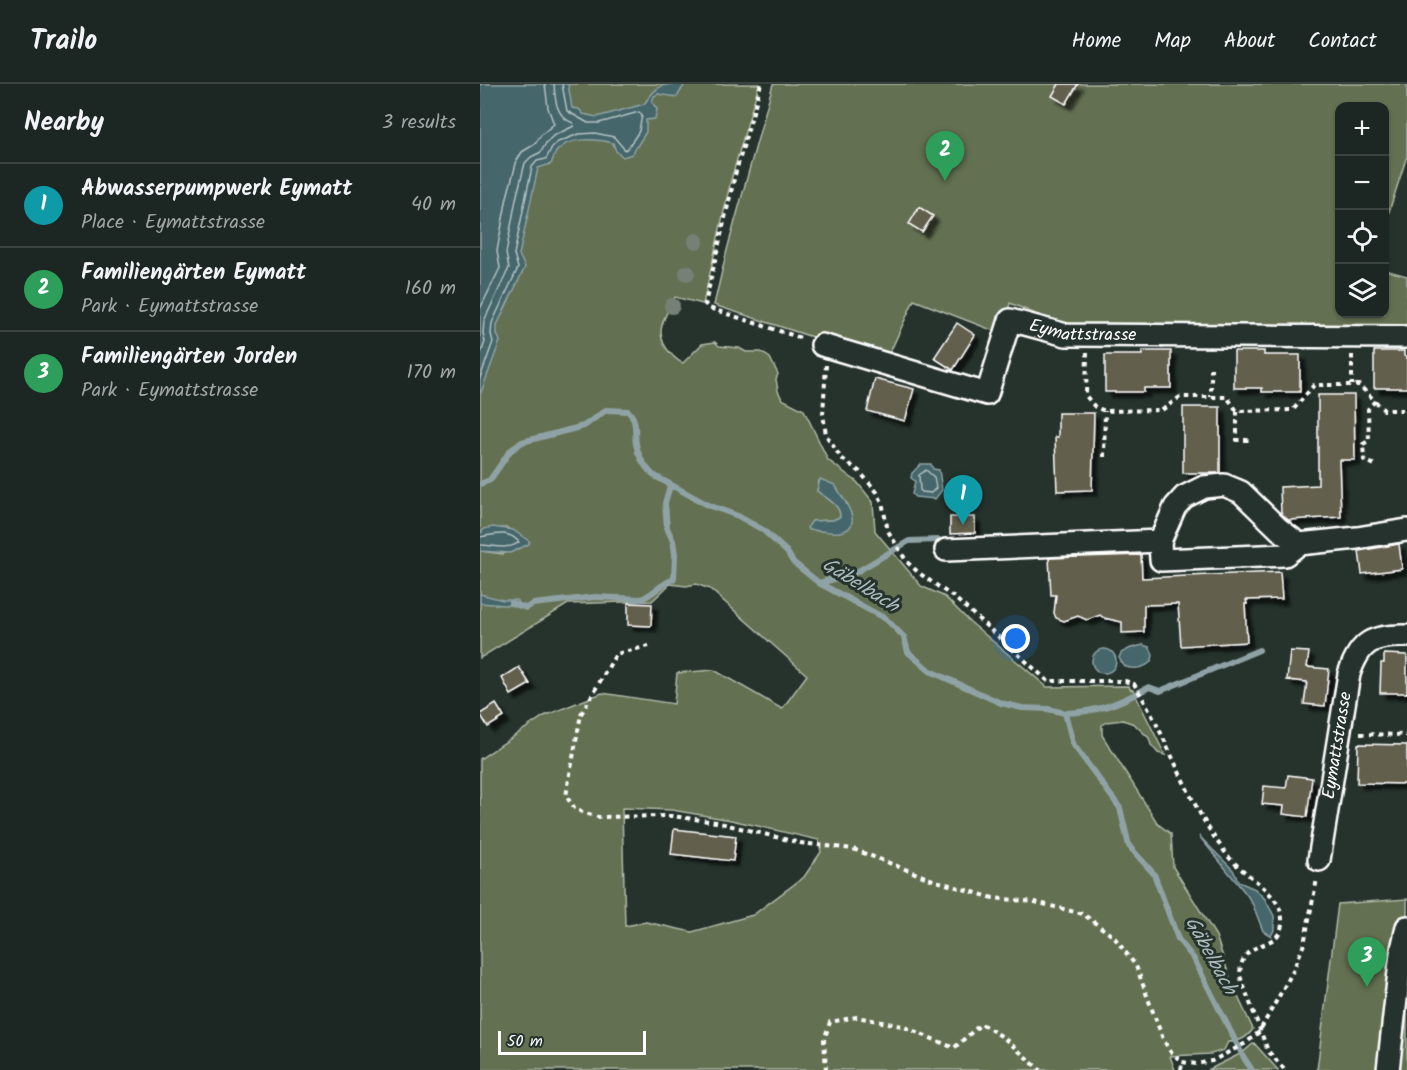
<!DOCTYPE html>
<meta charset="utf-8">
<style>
:root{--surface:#1c2622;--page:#252e2a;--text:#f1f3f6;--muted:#a0a5a5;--line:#3a4340;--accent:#ea580c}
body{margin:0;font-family:Kalam,sans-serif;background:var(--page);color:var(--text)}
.controls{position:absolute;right:18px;top:18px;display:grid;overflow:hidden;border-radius:12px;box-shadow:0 2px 4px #0004}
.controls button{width:54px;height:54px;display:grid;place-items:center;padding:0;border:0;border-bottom:2px solid var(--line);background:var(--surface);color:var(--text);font:30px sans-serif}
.scale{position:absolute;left:18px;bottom:15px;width:148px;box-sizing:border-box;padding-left:6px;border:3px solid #fff;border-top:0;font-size:16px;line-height:21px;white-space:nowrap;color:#fff;-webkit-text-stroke:4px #26332d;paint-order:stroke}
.you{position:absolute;left:536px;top:555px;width:21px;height:21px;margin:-15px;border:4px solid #fff;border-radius:50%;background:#1a73e8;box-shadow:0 0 0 9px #1a73e833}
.badge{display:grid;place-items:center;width:39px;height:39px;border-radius:50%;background:var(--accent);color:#fff;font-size:20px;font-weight:700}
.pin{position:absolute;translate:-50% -50px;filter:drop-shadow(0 2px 3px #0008)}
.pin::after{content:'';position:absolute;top:32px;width:21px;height:18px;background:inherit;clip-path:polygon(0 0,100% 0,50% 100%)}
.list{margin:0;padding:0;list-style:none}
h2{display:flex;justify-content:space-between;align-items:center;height:78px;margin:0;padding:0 24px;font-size:26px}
h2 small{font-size:20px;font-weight:400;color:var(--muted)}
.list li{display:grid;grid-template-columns:39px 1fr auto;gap:18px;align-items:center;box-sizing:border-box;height:84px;padding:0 24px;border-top:2px solid var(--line)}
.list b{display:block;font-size:22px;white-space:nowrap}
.list p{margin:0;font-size:20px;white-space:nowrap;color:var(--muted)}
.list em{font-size:20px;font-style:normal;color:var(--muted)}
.icon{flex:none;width:33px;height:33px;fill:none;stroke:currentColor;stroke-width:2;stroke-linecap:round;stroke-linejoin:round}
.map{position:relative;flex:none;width:927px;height:986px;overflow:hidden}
header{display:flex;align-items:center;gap:36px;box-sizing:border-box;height:84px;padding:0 30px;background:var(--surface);border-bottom:2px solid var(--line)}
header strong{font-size:28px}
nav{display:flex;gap:33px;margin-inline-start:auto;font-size:21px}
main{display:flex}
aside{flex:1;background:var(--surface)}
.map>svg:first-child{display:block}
.green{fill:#637051;stroke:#b1b8a8;stroke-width:1.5;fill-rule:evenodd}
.water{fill:#45666b;stroke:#8fa3a6;stroke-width:1.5}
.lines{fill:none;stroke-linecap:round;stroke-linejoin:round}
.shore{stroke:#b5c2c4;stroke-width:1.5}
.stream{stroke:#8fa3a6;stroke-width:6}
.building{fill:#645f4d;stroke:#fff;stroke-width:1.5;filter:url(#shadow)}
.minor-casing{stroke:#fff;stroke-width:26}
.path{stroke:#fff;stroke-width:4;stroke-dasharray:4.5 4.5;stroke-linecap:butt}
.minor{stroke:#26332d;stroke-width:21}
.tree{fill:#778076}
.labels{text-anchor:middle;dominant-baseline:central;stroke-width:6;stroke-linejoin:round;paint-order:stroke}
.street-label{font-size:18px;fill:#fff;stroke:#26332d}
.water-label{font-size:20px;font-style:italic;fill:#abbabc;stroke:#26332d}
</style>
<header>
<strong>Trailo</strong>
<nav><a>Home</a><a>Map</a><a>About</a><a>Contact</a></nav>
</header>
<main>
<aside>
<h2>Nearby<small>3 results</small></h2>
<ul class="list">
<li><span class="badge" style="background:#0f9aa8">1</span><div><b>Abwasserpumpwerk Eymatt</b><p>Place · Eymattstrasse</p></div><em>40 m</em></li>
<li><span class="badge" style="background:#2e9e5b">2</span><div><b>Familiengärten Eymatt</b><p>Park · Eymattstrasse</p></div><em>160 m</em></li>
<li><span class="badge" style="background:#2e9e5b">3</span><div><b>Familiengärten Jorden</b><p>Park · Eymattstrasse</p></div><em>170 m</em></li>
</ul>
</aside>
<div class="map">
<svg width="927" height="986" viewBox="0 0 927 986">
<defs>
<filter id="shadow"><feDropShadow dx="5.5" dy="5.5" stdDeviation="1.5" flood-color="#0009"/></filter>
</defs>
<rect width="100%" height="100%" fill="#26332d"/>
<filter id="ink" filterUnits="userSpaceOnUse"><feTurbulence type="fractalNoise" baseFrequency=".0167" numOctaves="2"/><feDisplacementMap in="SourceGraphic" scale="12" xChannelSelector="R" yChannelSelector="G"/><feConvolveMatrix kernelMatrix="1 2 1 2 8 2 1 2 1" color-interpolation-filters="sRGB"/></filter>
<g filter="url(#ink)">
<path class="green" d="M0,0h279l-28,96 -28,124 -28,-7c-11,21 -23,37 -4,57 4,4 6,7 12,9l19,-19 13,-2 4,4 20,2 7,4h15l9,6 8,16 -2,5 2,12 4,8 22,11 24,50 29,22 16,20 2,29 46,55 24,11 24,24 78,66 82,-1 1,3 3,1 32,65 -7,-2 -7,-8 -2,-7 -15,-14 -11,-4 -17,2 -4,3v10l56,89 13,10 2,33 43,69 16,48 21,45c-6,9 -15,13 -25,13l-4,8 -13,4 -41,2 5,14h-695v-311l64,-43 58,-23 72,11 3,-31 37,-3 68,39 25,-34 -97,-86 -14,-5 -10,2 -16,-2 -18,17 -84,3 -88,54v-107l23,3 26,-12 -22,-14 -23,1 -4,5zM339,397l16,4 7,13 6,7 -9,27 -29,-2 2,-9 21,-1 7,-3c1,-12 -14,-19 -23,-26zM142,724l50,2 59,10 88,20 2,12 -17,25 -51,38 -61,17 -46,-10 -21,4z
M293,0h634v72l-22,68 -1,-118h-44v208h44l1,-44 22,6v54l-336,-1 -61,-26 -8,31 -88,-34 -28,61 -172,-56 13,-55z
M927,815v171h-90l21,-166z
M774,959l24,27h-70l34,-17z"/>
<path class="water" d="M0,0h88l4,24 7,1 4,5 14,3 47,-13c14,-20 17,-20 41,-20l-8,13 -19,-3 -4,2 -2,6 5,7 -2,10 -9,1v12l-14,22 -9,3 -7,-6 -3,-8c-16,-4 -44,-7 -56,8 -3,3 -4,9 -6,13l-13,4 -19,87 6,12 -28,58v9l3,7 -20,54z
M441,380h10l2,5 6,1 3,20 -7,9 -20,-2 -3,-3 3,-13 -4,-3 1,-5z
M340,395l15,6c6,11 33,43 4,47 -9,1 -20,-2 -30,-2l-2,-2 5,-7 21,-1 7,-3c1,-12 -14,-19 -23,-26z
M13,443l20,3 16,11v3l-19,9 -30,-2v-17l4,-5z
M0,510l23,6h14v6l-37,-3z
M663,561l6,2c13,16 -11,26 -25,19l-5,-8 2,-5 10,-5z
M612 577a12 12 0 1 1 24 0a12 12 0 1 1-24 0Z
M719,752l34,34 6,12 16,7 10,10 9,17v14l-3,6 -8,-5 -10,-26 -6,-10z"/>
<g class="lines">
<path class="shore" d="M0,225l20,-41 -3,-17 10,-54 10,-37 5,-8 13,-8 6,-9 13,-11 -6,-16 -3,-24
M0,272l5,-14 -2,-9 1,-12 25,-53 -3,-15 10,-54 9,-36 6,-6 10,-5 5,-9 7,-7 21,-10 -1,-3c-17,-6 -18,-23 -19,-39
M0,294l13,-36 -2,-8 1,-11 26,-55 -4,-14 18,-87 5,-6 9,-2 6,-12 6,-5 21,-8 16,-1 19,4 11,13 3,-2 11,-17 3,-16 -3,-3 -40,11h-11l-21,-12 -5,-27
M446,386l8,7 2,11 -5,5 -9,-1 -2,-2 -1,-15z
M0,453c13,-2 28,-8 39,5 -11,9 -26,3 -39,3"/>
<path class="stream" d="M0,400l10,-4 20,-29 12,-9 62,-16 22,-16 22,1c10,9 6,21 8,33 2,13 8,22 17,31l55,30 30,11 25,14 24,22 6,10 26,21 67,36 18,18 4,15 22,19 71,32 21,5 26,1 17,4 8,31 47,64 9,38 25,28 24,65 16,20 50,99 8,12
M339,499l34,-9 56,-33 30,-1
M31,519l15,5 7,-4 62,-7 46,2c12,-4 20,-16 33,-20l1,-25 -2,-13 -6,-13 -2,-25 5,-17
M585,629c34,-1 55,-10 84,-26l11,4 99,-41"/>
</g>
<path class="building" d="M579,0h19l-12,20 -14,-8z
M439,123l14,9 -11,16 -13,-8z
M477,239l18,12 -22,35 -19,-12z
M662,267h29v37h-27v4h-39v-37h37z
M754,267h30v4h36v37h-38v-4h-28z
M894,267h30v5h3v32h-33z
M395,295l39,10 -9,32 -38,-10z
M838,311h36l1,65h-16l2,57 -53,3 -7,-7 -1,-26 38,-2z
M703,323h37v66h-37z
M578,329h36l-2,77 -35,1 -2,-54h3z
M470,433h25v16l-25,1z
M919,460l3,25 -40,5 -3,-23z
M661,471l1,23 138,-6 2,27 -36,1 1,4h-2l2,38 -66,4 -3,-42 -34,1v27l-22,1v-11l-18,-4 -4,-3 -13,5 -9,-4 -14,5 -8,-3 -2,-5 2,-18h-5l-2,-37z
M148,519l24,1 -1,22 -23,-1z
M810,567l19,1 -2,15 22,2 -4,37 -21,-2 3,-22 -20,-2z
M904,570l23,1v38h-27l1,-30h3z
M39,583l11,17 -19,11 -9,-17z
M16,620l8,13 -16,10 -8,-13z
M878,660l49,1v39l-50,-1z
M808,691l24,3 -5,39 -24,-3 1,-8 -22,-2 2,-18 22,2z
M194,745l62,7 -3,25 -62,-7z"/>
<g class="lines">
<g class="minor-casing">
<g id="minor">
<path id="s1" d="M342,261l165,49 23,-74 56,15 341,2"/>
<path d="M680,457l1,19 124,-5 14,-11"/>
<path d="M819,460l58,-6 50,-8"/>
<path d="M466,466l214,-9 15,-34 9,-10 20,-10 20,-2 17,7 38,37 20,15"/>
<path id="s2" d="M839,776l30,-186c11,-33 24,-39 58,-38"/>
<path d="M908,986l13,-116 6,-27"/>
</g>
</g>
<path class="path" d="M281,0l-26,91 -30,129 4,4 95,31
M607,268l-1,44 9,11 10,4 57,-1 18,-13h47l10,14 56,-1 21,-25h45l25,25h23
M872,271v30
M346,281l-3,49 3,21 15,23 18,13 18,21 5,10 6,29 19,31 12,11 37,26 92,82h77l9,3c36,56 52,119 94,172 16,20 54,37 54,64 1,34 -42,14 -42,56l28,75 17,19
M731,284v29
M895,317l-7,8 1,32 -6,3 1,16 13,6
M757,327v29h13
M624,373l1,-46
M169,562l-33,8 -35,60 -15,82 10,14 22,7 74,-1 44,6 84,21 53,6 80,31 60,18 42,4 48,12 31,23 22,29 27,73 7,12 12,11 14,2 16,-3 34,-18 13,-11 33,-59 12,-29 13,-65
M880,650l47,1
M346,986l-2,-30 6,-18 27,-5 45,9 52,22 27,-24 22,13 37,33
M701,986l1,-8"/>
<use href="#minor" class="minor"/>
</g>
<g class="tree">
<circle cx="216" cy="157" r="8"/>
<circle cx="207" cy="189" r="8"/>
<circle cx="192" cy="222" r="8"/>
</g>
</g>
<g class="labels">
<g class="street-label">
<text stroke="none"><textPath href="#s1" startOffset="324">Eymattstrasse</textPath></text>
<text stroke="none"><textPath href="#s2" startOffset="116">Eymattstrasse</textPath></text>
</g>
<g class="water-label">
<text transform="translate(380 502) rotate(32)">Gäbelbach</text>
<text transform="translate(730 872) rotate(61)">Gäbelbach</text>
</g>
</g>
</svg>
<div class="controls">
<button>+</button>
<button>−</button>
<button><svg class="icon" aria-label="locate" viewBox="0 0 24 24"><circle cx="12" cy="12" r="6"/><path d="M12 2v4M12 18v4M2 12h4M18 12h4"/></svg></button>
<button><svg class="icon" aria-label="layers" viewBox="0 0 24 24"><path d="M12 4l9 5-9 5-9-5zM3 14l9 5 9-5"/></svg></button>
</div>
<div class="scale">50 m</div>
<div class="you"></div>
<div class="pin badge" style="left:483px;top:441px;background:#0f9aa8">1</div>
<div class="pin badge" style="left:465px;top:97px;background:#2e9e5b">2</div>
<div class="pin badge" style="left:887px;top:903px;background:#2e9e5b">3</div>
</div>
</main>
